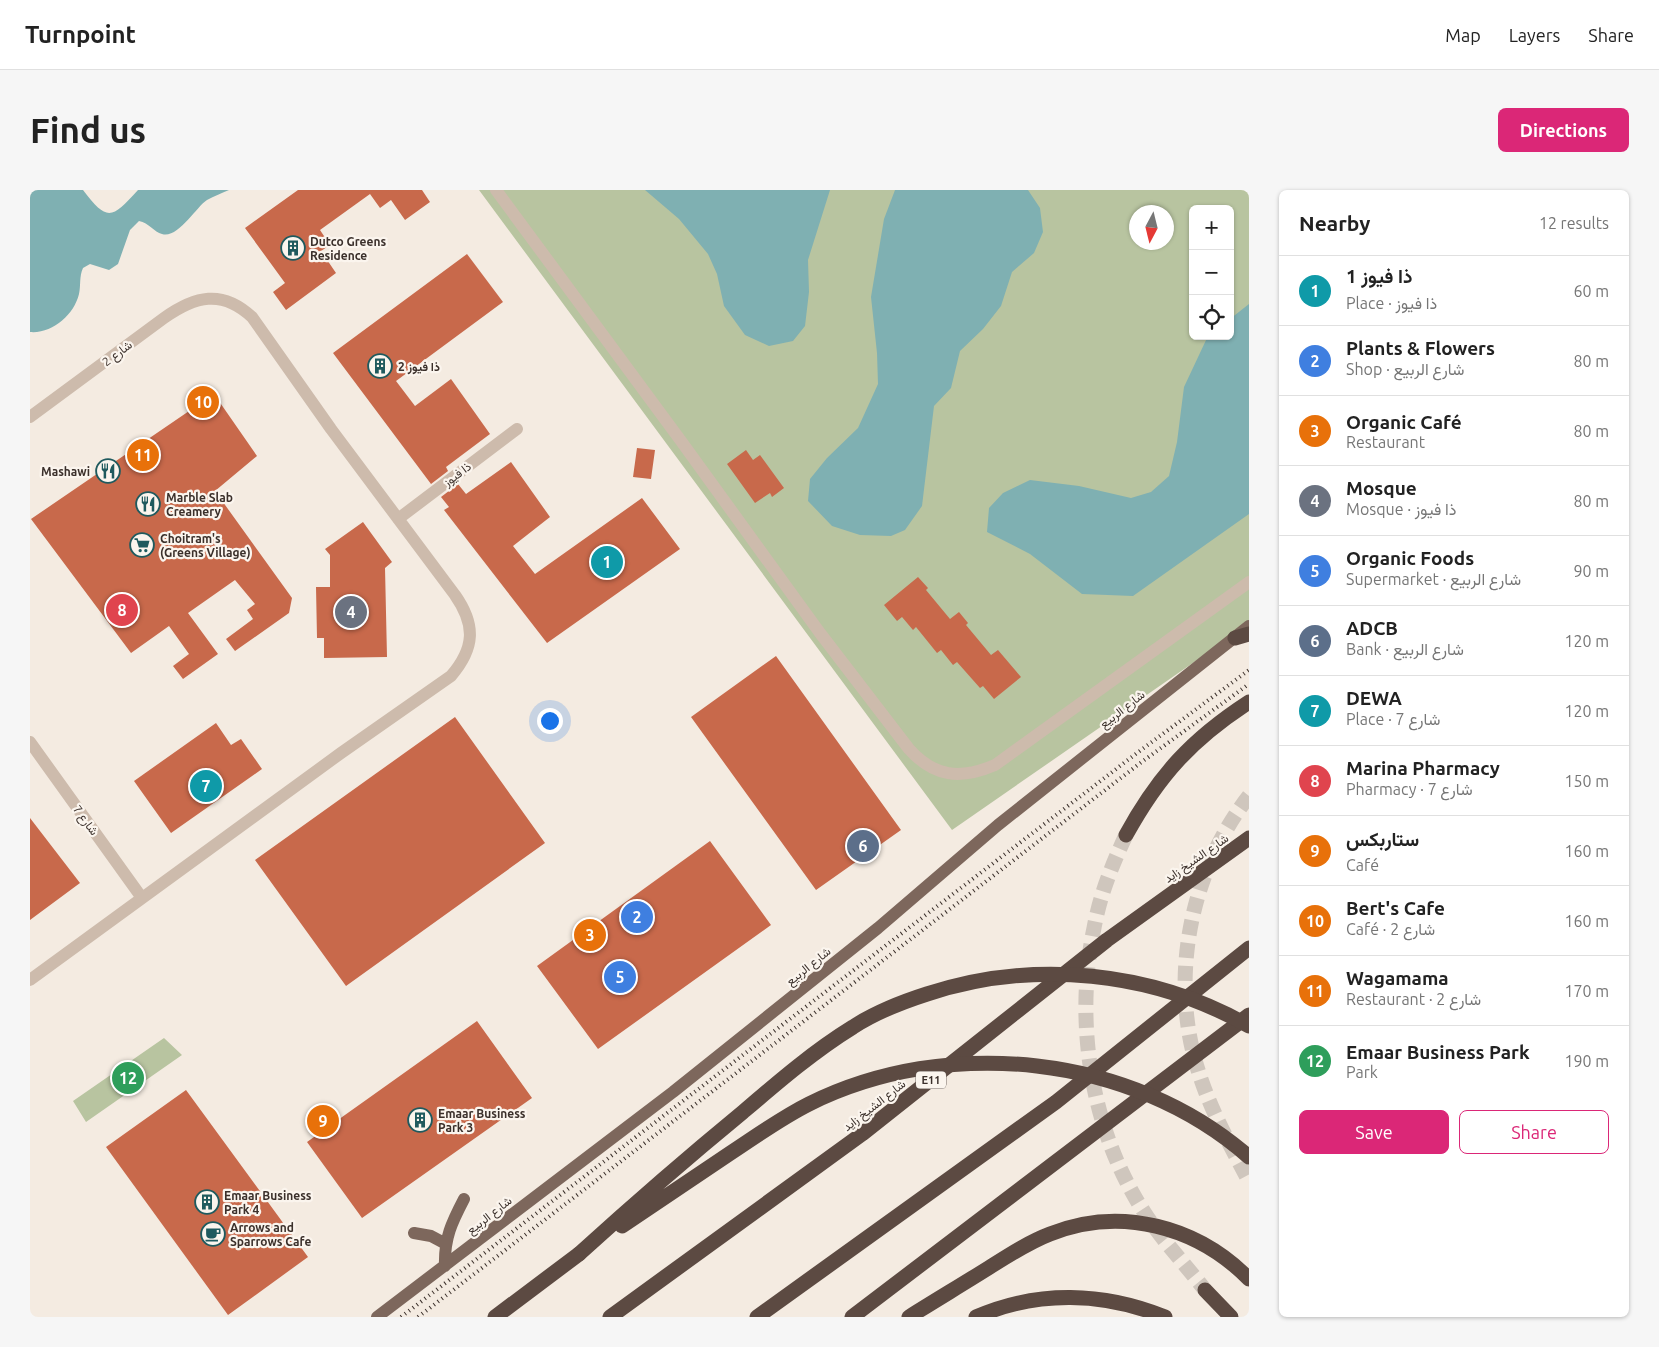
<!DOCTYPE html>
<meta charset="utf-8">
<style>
:root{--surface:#fff;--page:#f6f6f6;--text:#222;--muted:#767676;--line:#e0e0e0;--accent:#db2777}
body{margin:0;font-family:Ubuntu,Vazirmatn,sans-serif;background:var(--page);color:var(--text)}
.controls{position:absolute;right:15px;top:15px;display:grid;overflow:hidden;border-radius:8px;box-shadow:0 1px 4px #0004}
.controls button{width:45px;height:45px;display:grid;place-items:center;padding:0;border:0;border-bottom:1px solid var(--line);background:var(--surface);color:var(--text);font:25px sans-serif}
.compass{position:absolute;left:1099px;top:15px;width:45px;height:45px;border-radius:50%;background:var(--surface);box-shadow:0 1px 4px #0004;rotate:187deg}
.you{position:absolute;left:519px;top:530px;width:18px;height:18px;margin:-12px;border:4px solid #fff;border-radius:50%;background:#1a73e8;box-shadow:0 0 0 8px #1a73e833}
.badge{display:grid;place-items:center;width:32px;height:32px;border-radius:50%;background:var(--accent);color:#fff;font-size:16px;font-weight:700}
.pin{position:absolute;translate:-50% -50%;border:2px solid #fff;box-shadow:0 1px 5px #0006}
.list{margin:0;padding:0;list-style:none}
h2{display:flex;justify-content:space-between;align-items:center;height:65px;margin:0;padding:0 20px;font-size:21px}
h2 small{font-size:16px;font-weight:400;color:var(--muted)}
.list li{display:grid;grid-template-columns:32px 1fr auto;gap:15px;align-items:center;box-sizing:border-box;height:70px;padding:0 20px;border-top:1px solid var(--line)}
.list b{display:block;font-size:19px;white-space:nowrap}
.list p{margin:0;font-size:16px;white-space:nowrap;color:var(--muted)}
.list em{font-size:16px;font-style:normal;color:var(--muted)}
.actions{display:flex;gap:10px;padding:15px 20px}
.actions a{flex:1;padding:11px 0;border:1px solid var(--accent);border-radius:8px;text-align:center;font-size:18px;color:var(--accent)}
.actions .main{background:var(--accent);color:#fff}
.icon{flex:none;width:28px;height:28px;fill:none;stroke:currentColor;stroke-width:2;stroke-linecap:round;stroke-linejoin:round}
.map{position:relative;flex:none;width:1219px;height:1127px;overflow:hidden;border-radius:8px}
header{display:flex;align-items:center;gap:30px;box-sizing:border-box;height:70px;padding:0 25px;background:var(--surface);border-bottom:1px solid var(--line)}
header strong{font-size:24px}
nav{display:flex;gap:28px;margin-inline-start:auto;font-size:18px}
.intro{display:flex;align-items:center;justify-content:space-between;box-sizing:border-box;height:120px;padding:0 30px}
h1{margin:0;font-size:35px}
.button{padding:12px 22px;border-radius:8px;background:var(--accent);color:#fff;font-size:18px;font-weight:700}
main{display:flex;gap:30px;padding:0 30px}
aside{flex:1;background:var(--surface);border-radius:8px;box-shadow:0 1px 4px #0004}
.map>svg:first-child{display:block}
.green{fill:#b8c4a0;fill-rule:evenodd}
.water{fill:#7fb0b2}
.building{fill:#c8694b}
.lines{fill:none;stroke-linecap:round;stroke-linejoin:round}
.highway-tunnel{stroke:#cfc6bd;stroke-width:15;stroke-dasharray:15 8;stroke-linecap:butt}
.minor{stroke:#cdbbac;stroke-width:12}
.major{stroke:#7d675c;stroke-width:12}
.highway{stroke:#5c4a42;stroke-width:15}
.rail{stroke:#3b302b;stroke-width:4;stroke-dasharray:1 4;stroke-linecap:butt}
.highway-bridge{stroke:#5c4a42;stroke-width:15}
.labels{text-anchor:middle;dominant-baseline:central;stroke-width:4.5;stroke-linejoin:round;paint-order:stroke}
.shield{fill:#fbf5ee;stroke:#756b66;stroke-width:1}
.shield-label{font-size:11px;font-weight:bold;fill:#3b302b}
.poi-label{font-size:12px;font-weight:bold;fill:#3b302b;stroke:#fbf5ee;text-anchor:start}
.street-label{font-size:12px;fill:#3b302b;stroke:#fbf5ee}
</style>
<header>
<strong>Turnpoint</strong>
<nav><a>Map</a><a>Layers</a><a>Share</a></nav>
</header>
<div class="intro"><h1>Find us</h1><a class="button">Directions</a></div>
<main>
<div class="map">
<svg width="1219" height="1127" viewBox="0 0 1219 1127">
<rect width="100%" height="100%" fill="#f4ebe1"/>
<path class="green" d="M449,0h770v434l-297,206zM1163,19h37v127h-37zM1106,22h30v30h-30z
M134,848l18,17 -96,67 -13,-21z"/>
<path class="water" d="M0,0h53c25,33 29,28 55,0h91c-7,3 -15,6 -22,10 -11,7 -29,39 -45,34 -8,-2 -13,-11 -23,-13l-9,9 -12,34 -9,6 -19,-6 -7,4c-4,9 -2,17 -4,26 -5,21 -27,40 -49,38z
M615,0h185l-22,70 1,32 -4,34 -12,15 -24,5 -24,-11 -21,-29 -7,-32 -9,-20 -29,-35z
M865,0h133l12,18 3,24 -9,21 -22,19 -11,34 -18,23 -23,22 -9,37 -17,18 -12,100 -17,24 -14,6 -31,-1 -28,-9 -24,-25 2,-22 17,-21 31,-30 20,-44 -1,-31 -6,-56 13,-78z
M1219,114v210l-116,82 -51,-2 -52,-40 -43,-22 2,-24 14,-15 27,-13 49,6 52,12 20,-6 18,-16 8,-34 7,-55 23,-49 23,-2v-17z"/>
<path class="building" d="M268,0h124l8,12 -25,18 -14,-20 -11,8 -10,-14 -50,36 10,15 -9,6 15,22 -50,37 -13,-18 12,-9 -40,-55z
M437,64l36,48 -107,79 19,25 36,-27 39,55 -44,33 2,4 -17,13 -98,-131z
M184,204l43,62 -42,35 77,107 -3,15 -54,38 -9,-12 27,-20 -6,-9 8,-6 -20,-24 -47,33 30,41 -35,25 -10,-13 16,-12 -20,-28 -38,27 -100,-134z
M607,258l18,2 -4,29 -18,-2z
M716,260l7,10 7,-5 24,33 -12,9 -2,-4 -15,10 -28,-39z
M481,272l39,55 -37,29 22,28 107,-76 38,51 -133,94 -103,-133 5,-3 -8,-10 17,-13 8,10z
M333,332l29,40 -7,6 2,89 -63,1v-20h-7l-1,-51h14v-32l-5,-6z
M888,387l10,11 -2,2 24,29 9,-7 9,11 -2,2 25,30 7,-5 23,27 -27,22 -11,-13 -3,2 -23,-26 -4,3 -12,-15 -4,3 -21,-26 -3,3 -11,-13 -5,4 -13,-16z
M746,466l125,174 -85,60 -125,-173z
M425,527l90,126 -199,143 -91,-126z
M186,533l15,22 10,-6 21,30 -91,64 -37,-52z
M0,628l50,65 -50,37z
M680,651l61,84 -173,124 -61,-83z
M447,831l55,77 -170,120 -55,-76z
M156,900l122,167 -80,58 -122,-168z"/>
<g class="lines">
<path class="highway-tunnel" d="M1219,606c-59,75 -80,183 -51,274 12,39 32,75 51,111
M1096,645c-14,30 -26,60 -32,93 -20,95 -3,202 50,284 18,28 41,52 61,78"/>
<path class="minor" d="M466,0l185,251 139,192 89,116c25,28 51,31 86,16l254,-183
M0,227l134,-99c31,-22 58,-29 88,-1l79,112 124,166c21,30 20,53 -4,81l-110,77 -311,227
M368,329l119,-90
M0,552l112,156"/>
<path class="major" d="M384,1043l17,3 15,8
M415,1076c-1,-28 7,-44 19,-67
M347,1127l296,-225 205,-164 120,-103 251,-199"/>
<path class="highway" d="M1205,448l14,-4
M1096,645c33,-60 66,-96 123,-133
M1175,1100l26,27
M465,1127l84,-63
M580,1127l252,-183 245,-194 142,-102
M727,1127l299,-215 193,-154
M822,1127l397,-302
M879,1127c27,-17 54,-33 81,-50 19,-12 39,-25 60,-33 70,-28 147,-8 199,45
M946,1127c62,-27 127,-25 189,0"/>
<path class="rail" d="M371,1127l736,-564 112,-83
M388,1127l725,-556 106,-77"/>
<path class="highway-bridge" d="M592,1036c36,-24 71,-48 107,-72 26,-17 52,-36 80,-50 138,-69 323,-50 440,53
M549,1064c54,-49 108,-96 164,-142 35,-30 71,-61 110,-85 23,-15 49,-25 74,-33 107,-35 225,-23 322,32"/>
</g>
<defs>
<g id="building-ring" transform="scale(1.25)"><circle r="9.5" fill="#fbf5ee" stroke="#1f5a5e" stroke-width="1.5"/><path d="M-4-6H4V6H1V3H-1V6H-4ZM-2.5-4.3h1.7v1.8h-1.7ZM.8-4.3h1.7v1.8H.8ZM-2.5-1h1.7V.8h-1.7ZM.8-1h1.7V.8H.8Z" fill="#1f5a5e"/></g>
<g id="restaurant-ring" transform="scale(1.25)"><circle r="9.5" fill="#fbf5ee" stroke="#1f5a5e" stroke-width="1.5"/><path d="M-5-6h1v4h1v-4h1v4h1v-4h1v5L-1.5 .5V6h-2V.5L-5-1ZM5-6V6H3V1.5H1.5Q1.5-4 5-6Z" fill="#1f5a5e"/></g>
<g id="supermarket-ring" transform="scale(1.25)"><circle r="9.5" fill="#fbf5ee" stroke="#1f5a5e" stroke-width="1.5"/><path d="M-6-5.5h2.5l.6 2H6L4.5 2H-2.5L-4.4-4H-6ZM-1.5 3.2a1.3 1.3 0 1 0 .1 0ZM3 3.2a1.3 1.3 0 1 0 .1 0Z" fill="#1f5a5e"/></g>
<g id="cafe-ring" transform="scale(1.25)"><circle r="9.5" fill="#fbf5ee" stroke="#1f5a5e" stroke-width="1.5"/><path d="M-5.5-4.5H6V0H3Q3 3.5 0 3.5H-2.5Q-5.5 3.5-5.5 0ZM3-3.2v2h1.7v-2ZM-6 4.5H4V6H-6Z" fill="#1f5a5e"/></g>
</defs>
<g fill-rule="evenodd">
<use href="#building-ring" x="263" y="58"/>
<use href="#building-ring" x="350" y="176"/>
<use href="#restaurant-ring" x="78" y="281"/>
<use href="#restaurant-ring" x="118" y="314"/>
<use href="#supermarket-ring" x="112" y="355"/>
<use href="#building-ring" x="390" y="930"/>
<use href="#building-ring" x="177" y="1012"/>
<use href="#cafe-ring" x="183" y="1044"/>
</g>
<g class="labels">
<rect class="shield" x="886" y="881.5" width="30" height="17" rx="4"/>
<g class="shield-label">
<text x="901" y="890">E11</text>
</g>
<g class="poi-label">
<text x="280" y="51">Dutco Greens<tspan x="280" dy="14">Residence</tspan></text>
<text x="368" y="176">ذا فيوز 2</text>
<text x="60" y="281" text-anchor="end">Mashawi</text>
<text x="136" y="307">Marble Slab<tspan x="136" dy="14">Creamery</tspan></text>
<text x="130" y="348">Choitram's<tspan x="130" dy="14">(Greens Village)</tspan></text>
<text x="408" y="923">Emaar Business<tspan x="408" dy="14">Park 3</tspan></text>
<text x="194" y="1005">Emaar Business<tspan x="194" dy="14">Park 4</tspan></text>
<text x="200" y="1037">Arrows and<tspan x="200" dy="14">Sparrows Cafe</tspan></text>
</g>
<g class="street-label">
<text transform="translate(87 163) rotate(-37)">شارع 2</text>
<text transform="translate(427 284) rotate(-37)">ذا فيوز</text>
<text transform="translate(1092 519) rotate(-38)">شارع الربيع</text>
<text transform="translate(56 630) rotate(54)">شارع 7</text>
<text transform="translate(1166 668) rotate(-35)">شارع الشيخ زايد</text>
<text transform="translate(778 776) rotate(-39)">شارع الربيع</text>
<text transform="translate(844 915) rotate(-38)">شارع الشيخ زايد</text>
<text transform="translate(459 1025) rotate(-38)">شارع الربيع</text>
</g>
</g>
</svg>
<div class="controls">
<button>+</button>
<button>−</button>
<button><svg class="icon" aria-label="locate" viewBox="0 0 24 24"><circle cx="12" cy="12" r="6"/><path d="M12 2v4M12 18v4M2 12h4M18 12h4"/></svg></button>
</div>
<svg class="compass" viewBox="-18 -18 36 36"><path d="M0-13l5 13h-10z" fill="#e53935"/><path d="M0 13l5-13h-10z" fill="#767676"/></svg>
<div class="you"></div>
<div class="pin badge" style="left:577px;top:372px;background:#0f9aa8">1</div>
<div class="pin badge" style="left:607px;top:727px;background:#3f7fe0">2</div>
<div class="pin badge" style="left:560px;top:745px;background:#e8710a">3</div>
<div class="pin badge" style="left:321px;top:422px;background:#6b7280">4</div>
<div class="pin badge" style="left:590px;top:787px;background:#3f7fe0">5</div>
<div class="pin badge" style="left:833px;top:656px;background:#5c6f8a">6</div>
<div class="pin badge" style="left:176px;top:596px;background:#0f9aa8">7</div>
<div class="pin badge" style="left:92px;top:420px;background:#e0444e">8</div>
<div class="pin badge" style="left:293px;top:931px;background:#e8710a">9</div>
<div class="pin badge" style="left:173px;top:212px;background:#e8710a">10</div>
<div class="pin badge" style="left:113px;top:265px;background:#e8710a">11</div>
<div class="pin badge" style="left:98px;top:888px;background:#2e9e5b">12</div>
</div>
<aside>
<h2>Nearby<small>12 results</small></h2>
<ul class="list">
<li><span class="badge" style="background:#0f9aa8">1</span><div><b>ذا فيوز 1</b><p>Place · ذا فيوز</p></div><em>60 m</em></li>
<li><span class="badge" style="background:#3f7fe0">2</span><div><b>Plants &amp; Flowers</b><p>Shop · شارع الربيع</p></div><em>80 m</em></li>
<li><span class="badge" style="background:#e8710a">3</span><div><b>Organic Café</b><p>Restaurant</p></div><em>80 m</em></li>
<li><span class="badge" style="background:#6b7280">4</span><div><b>Mosque</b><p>Mosque · ذا فيوز</p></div><em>80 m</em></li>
<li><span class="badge" style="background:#3f7fe0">5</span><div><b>Organic Foods</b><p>Supermarket · شارع الربيع</p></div><em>90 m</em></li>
<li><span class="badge" style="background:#5c6f8a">6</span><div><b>ADCB</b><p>Bank · شارع الربيع</p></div><em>120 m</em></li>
<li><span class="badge" style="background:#0f9aa8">7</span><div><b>DEWA</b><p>Place · شارع 7</p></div><em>120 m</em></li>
<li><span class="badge" style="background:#e0444e">8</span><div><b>Marina Pharmacy</b><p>Pharmacy · شارع 7</p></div><em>150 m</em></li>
<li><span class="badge" style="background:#e8710a">9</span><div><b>ستاربكس</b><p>Café</p></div><em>160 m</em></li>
<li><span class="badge" style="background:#e8710a">10</span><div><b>Bert's Cafe</b><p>Café · شارع 2</p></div><em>160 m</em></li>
<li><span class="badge" style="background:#e8710a">11</span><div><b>Wagamama</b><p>Restaurant · شارع 2</p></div><em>170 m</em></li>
<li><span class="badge" style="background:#2e9e5b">12</span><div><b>Emaar Business Park</b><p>Park</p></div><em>190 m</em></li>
</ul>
<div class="actions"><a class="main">Save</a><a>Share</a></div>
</aside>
</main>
